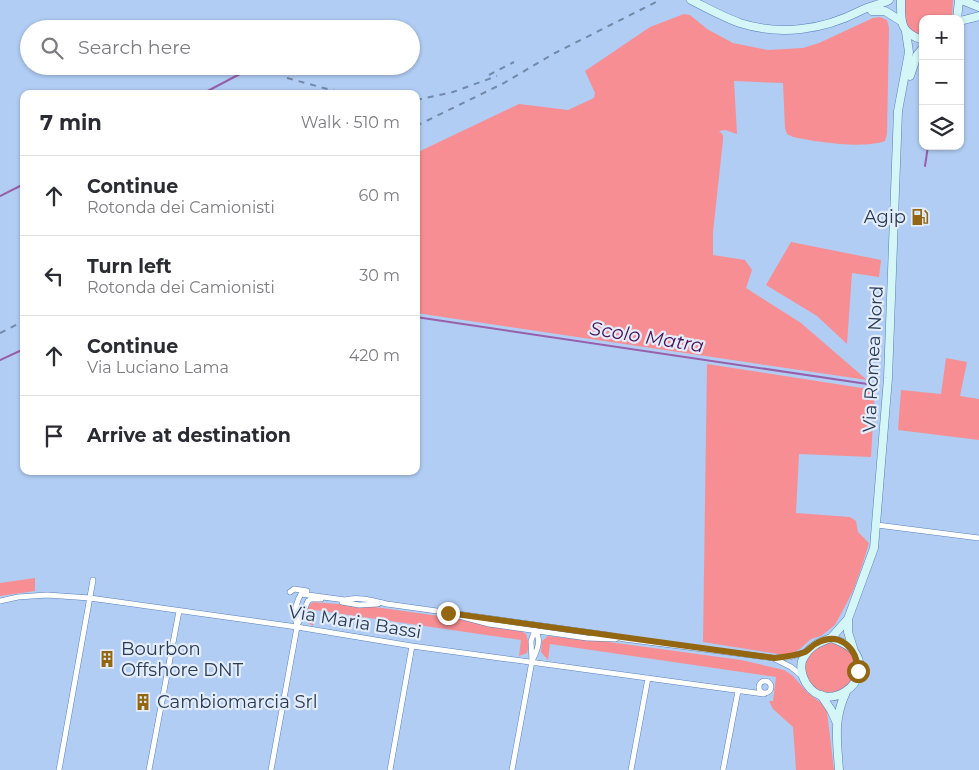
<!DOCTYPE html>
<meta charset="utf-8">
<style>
:root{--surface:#fff;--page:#f7f7f7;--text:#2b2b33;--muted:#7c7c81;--line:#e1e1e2}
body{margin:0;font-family:Montserrat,sans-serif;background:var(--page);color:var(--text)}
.controls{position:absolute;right:15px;top:15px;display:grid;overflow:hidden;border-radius:10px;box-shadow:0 1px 4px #0004}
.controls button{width:45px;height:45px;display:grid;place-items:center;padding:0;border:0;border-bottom:1px solid var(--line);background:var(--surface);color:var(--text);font:25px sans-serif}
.stop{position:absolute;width:15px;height:15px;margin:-11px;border:4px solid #936612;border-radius:50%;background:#fff}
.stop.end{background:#936612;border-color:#fff;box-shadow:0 1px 5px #0008}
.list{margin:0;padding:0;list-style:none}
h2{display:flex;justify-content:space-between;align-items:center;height:65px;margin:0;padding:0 20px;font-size:21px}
h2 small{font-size:16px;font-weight:400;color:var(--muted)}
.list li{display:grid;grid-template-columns:32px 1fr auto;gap:15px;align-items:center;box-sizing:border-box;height:80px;padding:0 20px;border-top:1px solid var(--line)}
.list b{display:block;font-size:19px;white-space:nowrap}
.list p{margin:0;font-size:16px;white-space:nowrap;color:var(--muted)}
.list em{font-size:16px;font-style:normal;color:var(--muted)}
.icon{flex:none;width:28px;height:28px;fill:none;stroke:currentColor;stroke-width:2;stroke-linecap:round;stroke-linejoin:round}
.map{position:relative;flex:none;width:979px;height:770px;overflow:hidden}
.search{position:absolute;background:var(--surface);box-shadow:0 1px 4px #0004;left:20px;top:20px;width:400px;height:55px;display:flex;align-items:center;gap:12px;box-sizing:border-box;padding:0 18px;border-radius:28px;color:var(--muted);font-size:19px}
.panel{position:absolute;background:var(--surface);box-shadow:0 1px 4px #0004;left:20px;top:90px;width:400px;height:385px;border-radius:10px}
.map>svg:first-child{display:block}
.green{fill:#f78e93}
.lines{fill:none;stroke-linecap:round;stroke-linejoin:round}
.stream{stroke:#985fab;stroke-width:2}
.street-casing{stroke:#5680bb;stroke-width:6}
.secondary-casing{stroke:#5680bb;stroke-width:9}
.street{stroke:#fff;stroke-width:5}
.secondary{stroke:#d4f6f7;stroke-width:8}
.rail{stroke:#7289a9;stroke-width:2;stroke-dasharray:6 6;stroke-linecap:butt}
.route{stroke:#936612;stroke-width:6}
.labels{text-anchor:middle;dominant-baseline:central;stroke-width:4.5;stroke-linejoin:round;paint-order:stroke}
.poi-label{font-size:18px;fill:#283a54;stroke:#e3ecf9;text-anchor:start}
.street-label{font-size:18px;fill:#283a54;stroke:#e3ecf9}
.water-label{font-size:19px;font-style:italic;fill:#49115a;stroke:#e3ecf9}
</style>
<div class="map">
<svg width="979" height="770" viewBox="0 0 979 770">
<rect width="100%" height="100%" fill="#b1cdf3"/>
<path class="green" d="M903,0h50l-1,19h-29v17c-19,-4 -20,-19 -20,-36z
M684,14l6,1 17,14 26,14 35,7 35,-2 16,-5 54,-25 7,-1 7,3 2,8 -2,106 -2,7c-22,8 -69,1 -92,-4l-6,-3 -2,-6 -2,-45 -49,-2 3,53 -12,-4 -6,1 4,4v5l-10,92v23l32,5 7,10 -6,18 55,35 66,57 -451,-67v-160l103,-49 49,6 26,-12 1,-5 -10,-22 65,-44z
M791,242l90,18 -2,17 -27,-4 -5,71 -30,-28 -51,-31z
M946,358l21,4 -7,34 19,3v41l-81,-10 3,-40 40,4z
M707,364l168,26 -4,67 -72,-3 -3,59 54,4 6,4 2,11 11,11 -6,20 -10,28 -18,34 -14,11 -10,3 -11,10 -9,5h-13l-75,-12z
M35,578v13l-35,5v-13z
M313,602l62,5 86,12 32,8 26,3 7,4 3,10 -2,9 -8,3 2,-16 -206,-30 -2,16c-10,-6 -9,-18 0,-24z
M548,636l61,6 132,18 43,10 9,6 14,16 17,13 3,7 7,58h-38l-3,-43 -20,-18 -4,-8h4l3,-24 -226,-33 -2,16 -7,-8 1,-11z
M805 668a25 25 0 1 1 50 0a25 25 0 1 1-50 0Z"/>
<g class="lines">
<path class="stream" d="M202,94l53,-28
M925,166l3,-20
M0,196l24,-12
M416,317l458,68
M0,360l24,-11"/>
<g class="street-casing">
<path id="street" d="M877,525l102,13
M290,592l4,-3 13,2
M0,601l18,-4 29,-2 43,3 207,29 115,19 352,48
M342,602l17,3 19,-1
M459,616l30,8 98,14 29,1
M297,626l11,-25 3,-2h10
M775,659l16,8 11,9
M532,661c5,-10 10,-21 3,-31
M759 687a6 6 0 1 1 12 0a6 6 0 1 1-12 0Z
M59,770l34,-190
M149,770l30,-159
M271,770l26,-143c-3,-12 -2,-23 4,-33l44,6c13,-4 29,1 42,4l221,31 16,4 150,19 15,-1 17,-5
M390,770l22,-124
M512,770l20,-109 -1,-20 4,-11
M631,770l17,-92
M723,770l15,-79"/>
</g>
<g class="secondary-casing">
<path id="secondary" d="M691,0c16,8 32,17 49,23 40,13 83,7 120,-12 9,-5 20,-6 29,-11
M901,0c0,21 -2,33 22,40
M962,0l17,7
M872,11h13l16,10
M957,19l2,-19
M960,21l19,-5
M910,76l7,-21 6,-7
M848,619v13l6,19
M831,638l17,-19 26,-71 14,-170 10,-267 11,-59 -3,-20
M831,638c8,3 17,6 23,13 22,30 -27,66 -48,32 -4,-7 -6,-14 -4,-22 6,-14 15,-18 29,-23z
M821,695l10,15 5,11
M839,770c-2,-30 -6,-50 7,-78"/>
</g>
<use href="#street" class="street"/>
<use href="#secondary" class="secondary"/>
<path class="rail" d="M489,75l25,-13
M287,78l59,16
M416,100l37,-8 44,-16
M416,126l88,-43 49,-29 107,-54
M0,333l24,-12"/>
</g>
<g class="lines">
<path class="route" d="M448,613l326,45c10,-1 21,-2 31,-6 4,-2 7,-7 12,-9 23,-12 40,5 41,28"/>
</g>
<defs>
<g id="fuel-bare" transform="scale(1.35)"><path d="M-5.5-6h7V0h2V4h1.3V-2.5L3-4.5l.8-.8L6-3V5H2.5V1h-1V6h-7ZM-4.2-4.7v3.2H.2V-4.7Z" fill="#936612" stroke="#e3ecf9" stroke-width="2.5" paint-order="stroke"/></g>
<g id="building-bare" transform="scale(1.35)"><path d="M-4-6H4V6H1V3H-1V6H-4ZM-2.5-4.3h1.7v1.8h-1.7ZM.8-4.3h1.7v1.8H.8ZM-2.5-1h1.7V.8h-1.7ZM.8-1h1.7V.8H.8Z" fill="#936612" stroke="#e3ecf9" stroke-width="2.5" paint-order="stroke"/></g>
</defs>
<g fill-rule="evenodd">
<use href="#fuel-bare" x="920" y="217"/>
<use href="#building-bare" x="107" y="659"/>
<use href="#building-bare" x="143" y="702"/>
</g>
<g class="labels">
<g class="poi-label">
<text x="906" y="217" text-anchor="end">Agip</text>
<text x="121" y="649">Bourbon<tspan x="121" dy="21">Offshore DNT</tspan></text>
<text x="157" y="702">Cambiomarcia Srl</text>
</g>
<g class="street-label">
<text transform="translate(873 359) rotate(-87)">Via Romea Nord</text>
<text transform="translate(355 622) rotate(9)">Via Maria Bassi</text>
</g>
<g class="water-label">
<text transform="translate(647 337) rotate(9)">Scolo Matra</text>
</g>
</g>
</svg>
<div class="controls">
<button>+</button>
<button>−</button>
<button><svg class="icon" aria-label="layers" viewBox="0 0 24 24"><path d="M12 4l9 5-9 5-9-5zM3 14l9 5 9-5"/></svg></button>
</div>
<div class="stop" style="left:858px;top:671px"></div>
<div class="stop end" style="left:448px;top:613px"></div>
<div class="search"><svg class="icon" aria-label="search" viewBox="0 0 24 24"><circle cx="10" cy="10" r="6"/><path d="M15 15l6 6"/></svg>Search here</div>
<section class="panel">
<h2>7 min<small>Walk · 510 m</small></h2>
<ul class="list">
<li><svg class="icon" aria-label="ahead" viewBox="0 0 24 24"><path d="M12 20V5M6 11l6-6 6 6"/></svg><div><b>Continue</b><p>Rotonda dei Camionisti</p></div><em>60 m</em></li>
<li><svg class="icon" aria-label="left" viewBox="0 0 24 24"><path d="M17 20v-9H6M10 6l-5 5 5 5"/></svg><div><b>Turn left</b><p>Rotonda dei Camionisti</p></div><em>30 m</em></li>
<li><svg class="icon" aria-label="ahead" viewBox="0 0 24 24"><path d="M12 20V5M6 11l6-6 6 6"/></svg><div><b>Continue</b><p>Via Luciano Lama</p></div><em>420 m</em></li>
<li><svg class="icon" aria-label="arrive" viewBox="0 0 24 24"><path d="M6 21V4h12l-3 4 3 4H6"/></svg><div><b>Arrive at destination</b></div></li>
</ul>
</section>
</div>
